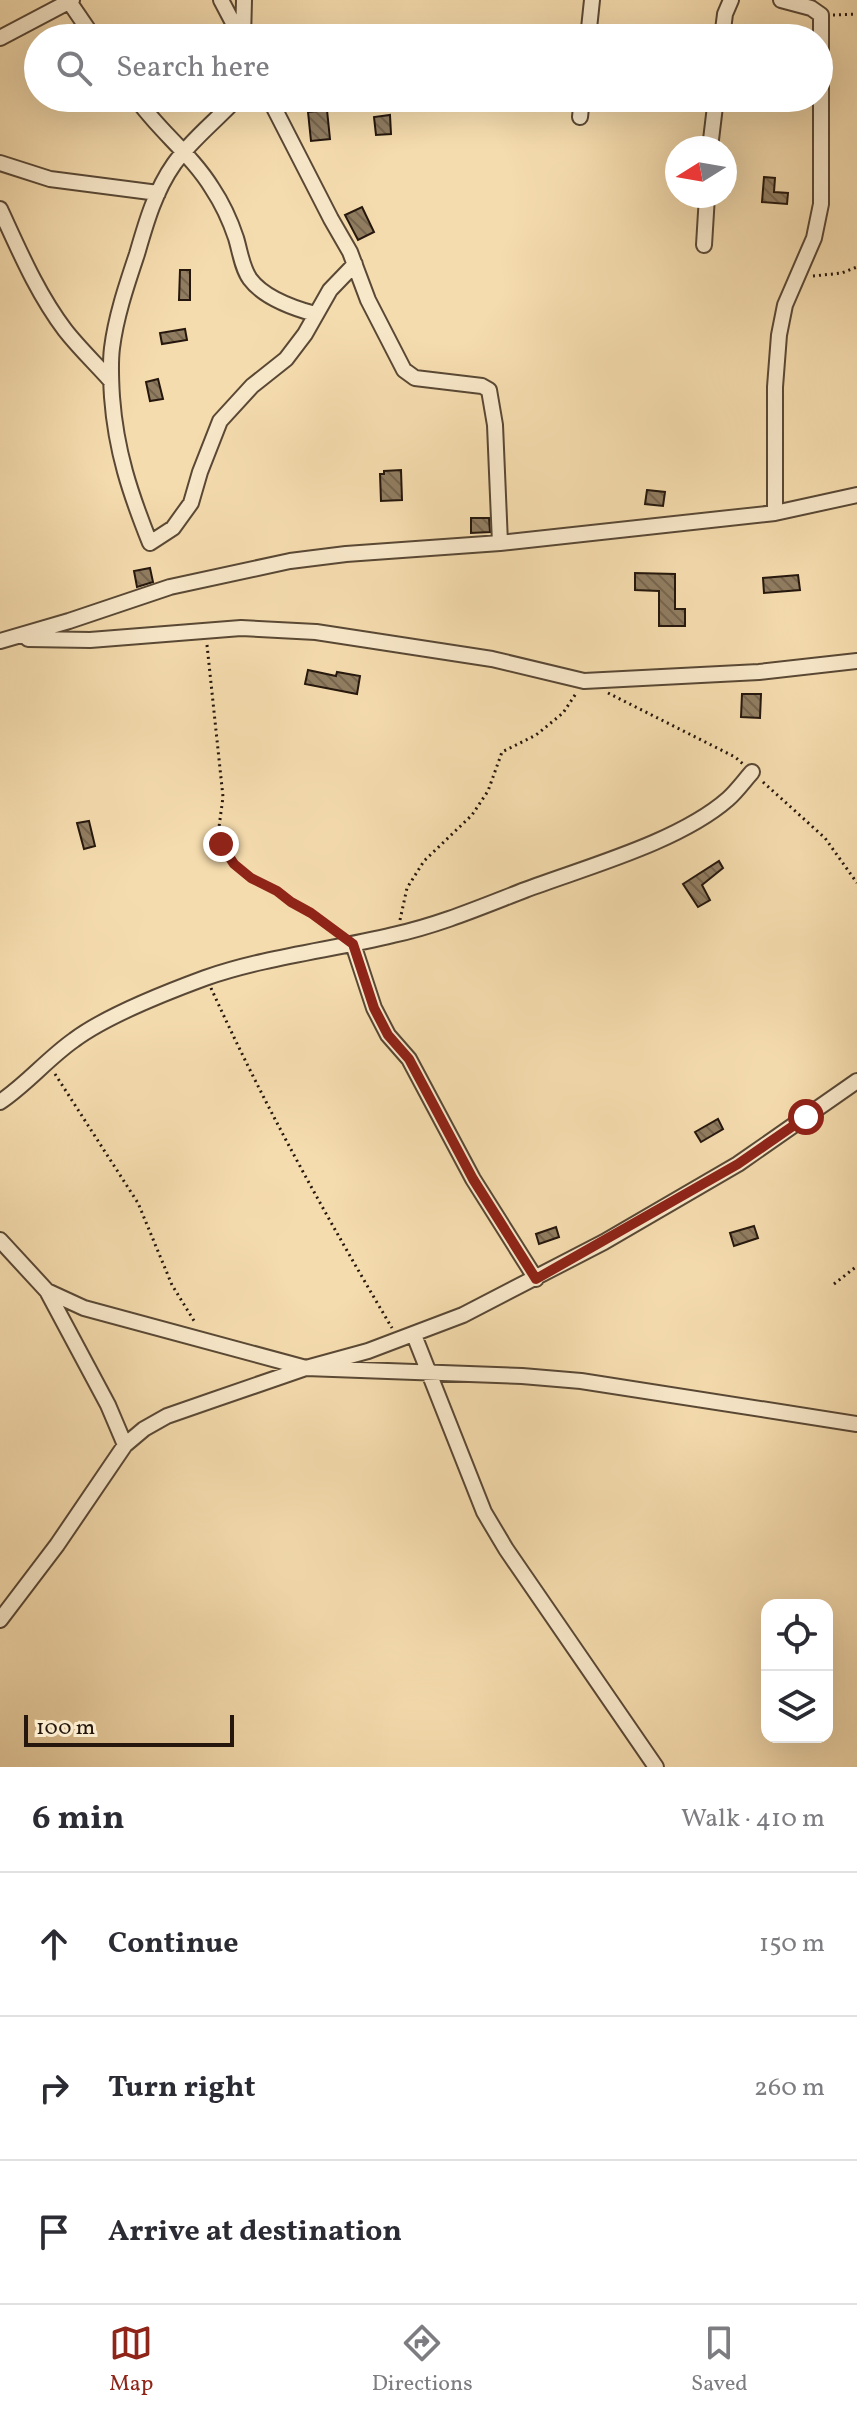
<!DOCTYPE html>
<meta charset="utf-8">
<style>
:root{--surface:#fff;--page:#f7f7f7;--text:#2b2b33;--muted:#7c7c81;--line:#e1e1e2;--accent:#8f2418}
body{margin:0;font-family:Vollkorn,serif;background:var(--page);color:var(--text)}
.controls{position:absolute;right:24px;bottom:24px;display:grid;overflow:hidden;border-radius:16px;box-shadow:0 8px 32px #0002}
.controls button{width:72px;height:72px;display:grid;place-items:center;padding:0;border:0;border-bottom:2px solid var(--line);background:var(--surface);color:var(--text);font:40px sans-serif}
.compass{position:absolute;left:665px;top:136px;width:72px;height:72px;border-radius:50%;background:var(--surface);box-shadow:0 8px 32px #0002;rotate:259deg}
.scale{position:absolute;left:24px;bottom:20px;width:210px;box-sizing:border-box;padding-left:8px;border:4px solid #25170d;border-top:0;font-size:22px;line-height:28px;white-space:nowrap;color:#25170d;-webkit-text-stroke:6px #f8e8ca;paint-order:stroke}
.stop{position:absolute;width:24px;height:24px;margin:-18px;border:6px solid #8f2418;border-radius:50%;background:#fff}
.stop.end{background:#8f2418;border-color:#fff;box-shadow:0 2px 8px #0008}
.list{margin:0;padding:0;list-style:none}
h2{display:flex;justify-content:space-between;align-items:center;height:104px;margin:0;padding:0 32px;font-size:34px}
h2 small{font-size:26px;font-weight:400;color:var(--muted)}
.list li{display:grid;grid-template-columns:52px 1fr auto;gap:24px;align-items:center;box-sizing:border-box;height:144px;padding:0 32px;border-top:2px solid var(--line)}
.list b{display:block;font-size:30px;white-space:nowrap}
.list em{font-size:26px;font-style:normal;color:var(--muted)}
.icon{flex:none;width:44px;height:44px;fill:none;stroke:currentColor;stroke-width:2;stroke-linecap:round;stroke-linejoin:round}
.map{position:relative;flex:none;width:857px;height:1767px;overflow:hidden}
.search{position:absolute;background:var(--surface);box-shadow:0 8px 32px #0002;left:24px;right:24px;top:24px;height:88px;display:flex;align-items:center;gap:20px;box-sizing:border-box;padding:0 28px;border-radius:44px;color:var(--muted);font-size:30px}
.sheet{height:536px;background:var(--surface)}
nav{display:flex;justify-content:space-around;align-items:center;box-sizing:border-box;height:112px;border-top:2px solid var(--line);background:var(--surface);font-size:22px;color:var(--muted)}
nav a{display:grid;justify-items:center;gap:4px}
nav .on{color:var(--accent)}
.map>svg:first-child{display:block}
.building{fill:url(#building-back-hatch);stroke:#25170d;stroke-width:2}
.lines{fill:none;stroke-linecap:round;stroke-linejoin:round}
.minor-casing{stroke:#594835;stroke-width:18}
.path{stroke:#25170d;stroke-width:3;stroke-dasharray:2 4;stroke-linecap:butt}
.minor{stroke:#f8e8ca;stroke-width:14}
.route{stroke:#8f2418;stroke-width:10}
</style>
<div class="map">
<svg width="857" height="1767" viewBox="0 0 857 1767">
<defs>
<pattern id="building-back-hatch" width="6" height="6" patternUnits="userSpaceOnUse" patternTransform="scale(2)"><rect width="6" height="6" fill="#917d61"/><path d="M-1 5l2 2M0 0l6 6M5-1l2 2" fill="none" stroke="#76654e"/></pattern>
</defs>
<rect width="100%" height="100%" fill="#f5dcae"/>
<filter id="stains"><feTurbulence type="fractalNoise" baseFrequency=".0025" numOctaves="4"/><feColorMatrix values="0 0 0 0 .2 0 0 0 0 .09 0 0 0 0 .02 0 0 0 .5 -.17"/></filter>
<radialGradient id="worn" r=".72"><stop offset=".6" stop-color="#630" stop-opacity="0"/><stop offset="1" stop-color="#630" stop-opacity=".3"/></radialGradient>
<path class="building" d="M543,27l1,10 -34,1v-9z
M327,110l3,29 -19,2 -3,-29z
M390,115l1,19 -15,1 -2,-18z
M764,177l11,1 -1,14 14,1 -1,11 -25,-2z
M362,207l12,25 -16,8 -13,-25z
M180,270h10v30h-11z
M185,329l2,11 -25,4 -2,-11z
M158,379l5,20 -13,2 -4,-19z
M401,470l1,30 -21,1 -1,-27h4v-3z
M647,490l18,2 -2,14 -18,-2z
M471,518h18l1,14 -19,1z
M150,568l3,14 -16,5 -3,-16z
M635,573l40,1v35h10v17h-26v-35l-24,-1z
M798,575l2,15 -36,3 -1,-15z
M308,670l28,6 1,-4 23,4 -3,18 -52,-10z
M742,694h19l-1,24 -19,-1z
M89,821l6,25 -11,3 -7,-26z
M719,861l4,7 -21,17 8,15 -12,7 -15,-23z
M718,1119l5,10 -22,13 -6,-10z
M754,1226l4,12 -24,8 -4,-13z
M556,1227l3,10 -20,7 -3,-10z"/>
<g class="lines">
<g class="minor-casing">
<path id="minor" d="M68,0l26,38
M221,0l20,38
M0,38l72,-38
M243,38l1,-38
M588,38l4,-38
M722,38l3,-24 6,-14
M136,98c22,32 55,56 76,90 10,15 18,32 24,50 4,13 6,30 14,41 14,19 43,29 65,35
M237,98c-20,22 -46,42 -63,66 -19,27 -28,59 -37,90 -10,30 -21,62 -25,94 -2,16 -1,33 0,49 4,54 18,96 38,146l23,-15 18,-25 9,-31 20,-51 32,-35 34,-27 19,-25 25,-44 25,-26
M269,98l62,121 19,33 18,48 36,70 11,8 67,8 7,4 6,35 5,118
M580,117l2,-19
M710,148l6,-50
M0,163l50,16 108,14
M0,209c19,41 37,84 65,121 14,18 31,34 46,51
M704,245l3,-49
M775,513v-126l4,-52 6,-30 29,-67 7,-34v-189l-10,-7 -30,-8
M28,639l62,1 151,-12 75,4 176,27 92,22 175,-9 98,-11
M0,641l69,-20 101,-34 120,-26 56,-7 154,-11 275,-30 82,-18
M353,944l21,64 14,27 21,24 64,120 63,100
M0,1102c27,-18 47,-43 74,-62 32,-24 93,-48 131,-62 60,-21 126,-28 188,-43 46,-10 88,-28 132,-45 61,-23 154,-48 203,-91 9,-8 16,-18 24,-27
M0,1240l47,51 37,17 222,60 216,8 59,5 276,43
M47,1291l61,114 17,40
M414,1335l70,177 22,37 150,218
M0,1620l57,-75 68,-100 19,-16 23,-13 46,-16 93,-32 62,-17 95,-36 141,-73 134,-78 119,-83"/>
</g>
<path class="path" d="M833,15l24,-1
M813,276l29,-3 15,-6
M207,645l16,152 -4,30 2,17 13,20 17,14 26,13 60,41
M608,693l127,64 8,7
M763,782l62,56 32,45
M400,920l7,-32 17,-27 48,-46 16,-24 14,-39 34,-17 27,-22 14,-21
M211,988c53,117 116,230 181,340
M55,1074l83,129 34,82 24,39
M834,1284l23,-18"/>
<use href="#minor" class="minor"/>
</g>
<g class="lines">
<path class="route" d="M221,844l13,20 17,14 26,13 14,11 20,11 42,31 21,64 14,27 21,24 64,120 63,100 202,-115 68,-47"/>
</g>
<rect width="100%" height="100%" filter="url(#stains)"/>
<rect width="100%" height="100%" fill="url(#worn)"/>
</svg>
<div class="controls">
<button><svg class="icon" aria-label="locate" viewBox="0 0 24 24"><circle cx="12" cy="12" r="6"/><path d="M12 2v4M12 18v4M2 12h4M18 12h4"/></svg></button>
<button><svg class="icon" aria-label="layers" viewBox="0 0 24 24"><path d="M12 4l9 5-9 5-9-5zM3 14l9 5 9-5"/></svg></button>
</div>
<svg class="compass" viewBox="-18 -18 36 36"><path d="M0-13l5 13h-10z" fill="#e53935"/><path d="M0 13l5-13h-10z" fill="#7c7c81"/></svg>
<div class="scale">100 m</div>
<div class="stop" style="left:806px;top:1117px"></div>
<div class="stop end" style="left:221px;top:844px"></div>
<div class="search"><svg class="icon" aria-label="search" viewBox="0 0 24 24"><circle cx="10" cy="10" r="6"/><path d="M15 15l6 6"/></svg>Search here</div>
</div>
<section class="sheet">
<h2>6 min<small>Walk · 410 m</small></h2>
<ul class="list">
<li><svg class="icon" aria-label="ahead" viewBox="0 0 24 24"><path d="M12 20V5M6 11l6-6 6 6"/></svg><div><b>Continue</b></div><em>150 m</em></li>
<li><svg class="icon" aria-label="right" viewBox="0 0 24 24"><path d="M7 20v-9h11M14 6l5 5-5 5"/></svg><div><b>Turn right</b></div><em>260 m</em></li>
<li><svg class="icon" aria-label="arrive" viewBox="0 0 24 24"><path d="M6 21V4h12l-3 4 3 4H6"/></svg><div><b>Arrive at destination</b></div></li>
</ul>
</section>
<nav>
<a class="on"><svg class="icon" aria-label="map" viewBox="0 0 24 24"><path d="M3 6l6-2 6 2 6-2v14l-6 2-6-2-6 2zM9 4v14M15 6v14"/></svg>Map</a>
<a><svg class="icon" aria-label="directions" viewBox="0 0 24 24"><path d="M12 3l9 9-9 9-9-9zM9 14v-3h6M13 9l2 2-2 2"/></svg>Directions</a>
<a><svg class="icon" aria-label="saved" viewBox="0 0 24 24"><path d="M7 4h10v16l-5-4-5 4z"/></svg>Saved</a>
</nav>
